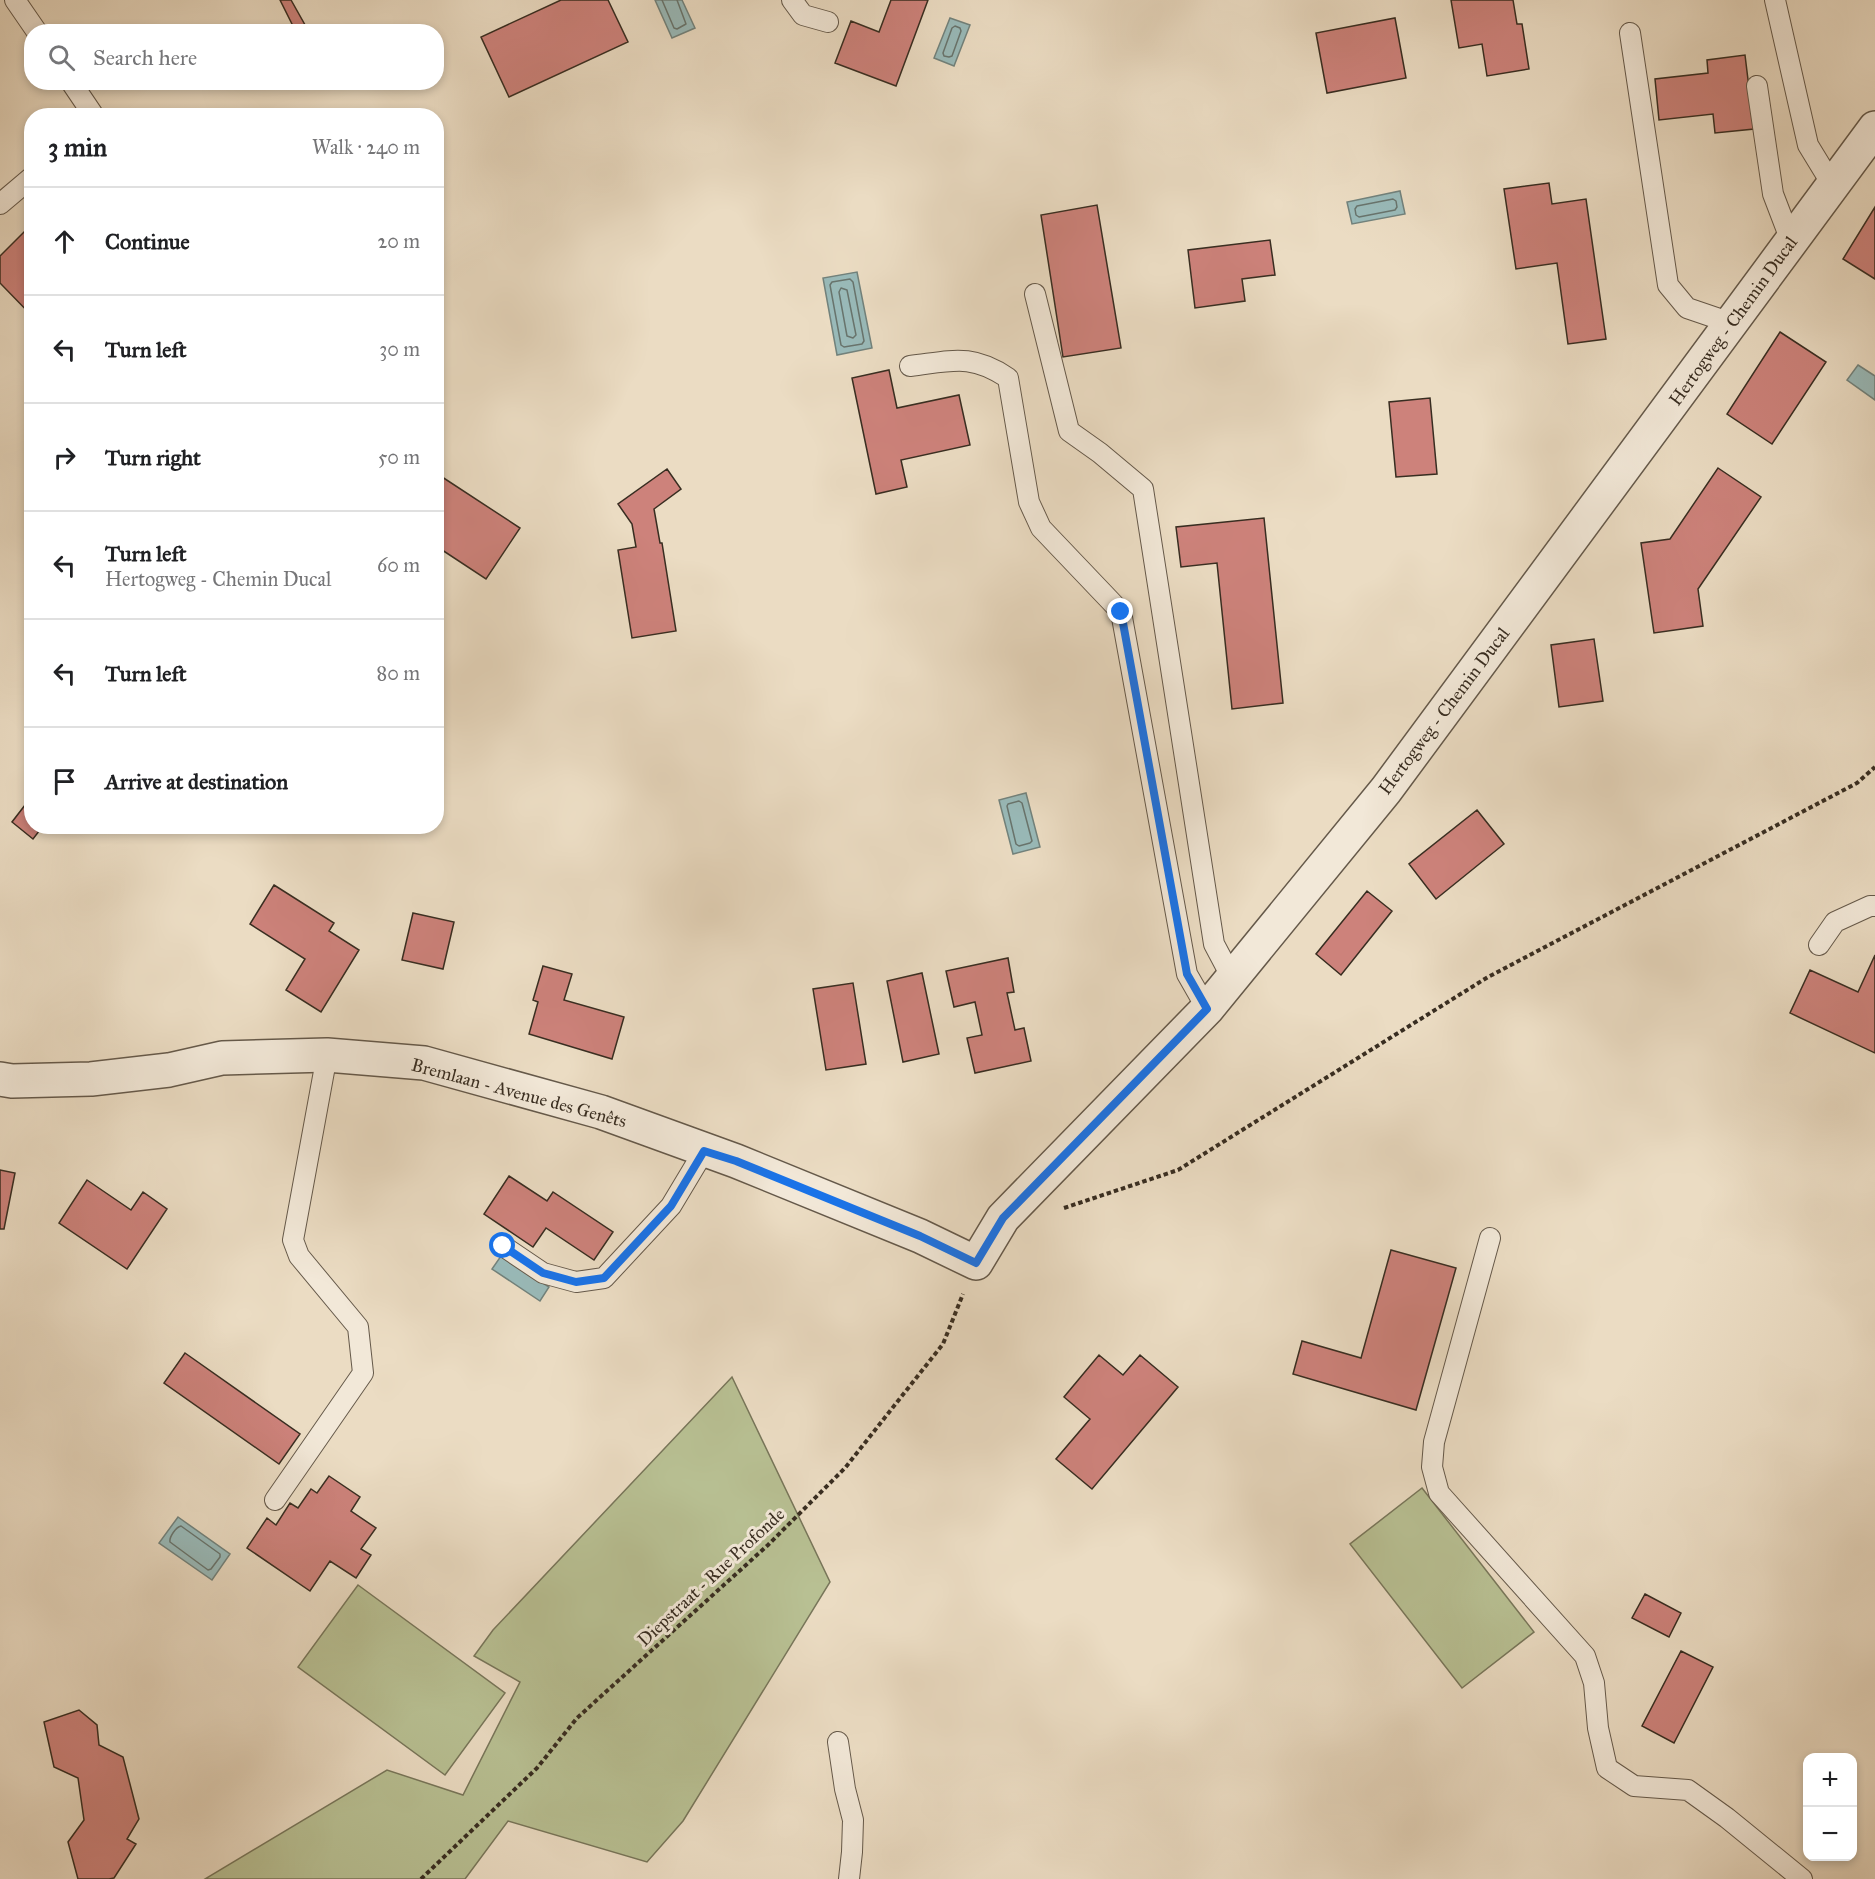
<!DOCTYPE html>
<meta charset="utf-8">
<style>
:root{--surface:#fff;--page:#f6f6f6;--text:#202124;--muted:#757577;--line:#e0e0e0}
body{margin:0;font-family:"IM FELL Great Primer",serif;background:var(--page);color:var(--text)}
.controls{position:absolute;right:18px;bottom:18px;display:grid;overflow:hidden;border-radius:12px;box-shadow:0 3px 9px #0003}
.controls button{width:54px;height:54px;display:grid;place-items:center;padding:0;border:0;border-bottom:2px solid var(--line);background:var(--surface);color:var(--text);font:30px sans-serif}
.stop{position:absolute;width:18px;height:18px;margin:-14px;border:4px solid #1a73e8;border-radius:50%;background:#fff}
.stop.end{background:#1a73e8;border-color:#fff;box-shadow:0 2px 6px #0008}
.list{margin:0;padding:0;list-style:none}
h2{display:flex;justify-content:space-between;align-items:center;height:78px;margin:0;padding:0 24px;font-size:26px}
h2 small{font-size:20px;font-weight:400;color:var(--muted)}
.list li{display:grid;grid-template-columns:39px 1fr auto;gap:18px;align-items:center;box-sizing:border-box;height:108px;padding:0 24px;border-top:2px solid var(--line)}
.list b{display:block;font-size:22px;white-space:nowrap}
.list p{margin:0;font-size:20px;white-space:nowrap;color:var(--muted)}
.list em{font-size:20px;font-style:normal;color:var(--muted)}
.icon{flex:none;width:33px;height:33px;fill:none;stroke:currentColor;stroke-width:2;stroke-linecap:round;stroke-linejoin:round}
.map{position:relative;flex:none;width:1875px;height:1879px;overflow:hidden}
.search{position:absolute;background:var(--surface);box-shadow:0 3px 9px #0003;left:24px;top:24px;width:420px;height:66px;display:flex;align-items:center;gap:15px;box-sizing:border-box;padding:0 21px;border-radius:24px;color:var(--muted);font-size:22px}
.panel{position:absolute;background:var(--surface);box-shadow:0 3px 9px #0003;left:24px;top:108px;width:420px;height:726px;border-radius:24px}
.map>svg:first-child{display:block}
.green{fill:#b8c093;stroke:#78765a;stroke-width:1.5}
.water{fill:#99bab9;stroke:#72827c;stroke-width:1.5}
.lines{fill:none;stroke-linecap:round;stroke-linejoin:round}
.shore{stroke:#68746d;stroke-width:1.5}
.building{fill:#cd827b;stroke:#382d21;stroke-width:1.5}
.lane-casing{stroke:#65594a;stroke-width:22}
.street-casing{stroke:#65594a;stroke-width:36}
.path{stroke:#382d21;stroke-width:4;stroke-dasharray:4.5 3;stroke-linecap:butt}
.lane{stroke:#f2e8d8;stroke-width:20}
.street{stroke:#f2e8d8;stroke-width:33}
.route{stroke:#1a73e8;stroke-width:8}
.labels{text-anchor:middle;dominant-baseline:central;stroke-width:6;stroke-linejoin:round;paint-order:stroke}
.street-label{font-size:18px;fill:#382d21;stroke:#f2e8d8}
</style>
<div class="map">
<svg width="1875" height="1879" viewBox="0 0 1875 1879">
<rect width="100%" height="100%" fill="#ebdcc3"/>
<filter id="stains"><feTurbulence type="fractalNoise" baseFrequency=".00333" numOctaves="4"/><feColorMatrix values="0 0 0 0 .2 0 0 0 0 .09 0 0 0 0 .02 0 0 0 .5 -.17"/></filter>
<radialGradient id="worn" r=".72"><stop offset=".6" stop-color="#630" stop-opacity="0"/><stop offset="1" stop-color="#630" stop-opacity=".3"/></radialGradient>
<path class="green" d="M732,1377l98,205 -147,239 -36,41 -139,-41 -43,58h-260l182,-109 76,25 57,-113 -46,-26 19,-26z
M1422,1488l112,144 -72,56 -112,-144z
M358,1585l147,108 -60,82 -147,-108z"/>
<path class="water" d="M655,0h27l13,28 -23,10z
M950,18l20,7 -16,41 -20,-8z
M1400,191l5,23 -53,10 -5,-22z
M857,272l15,76 -35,7 -14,-77z
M1858,365l17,11v24l-28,-20z
M1026,793l14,54 -27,7 -14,-54z
M501,1256l48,31 -9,14 -48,-32z
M178,1517l52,37 -18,26 -53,-37z"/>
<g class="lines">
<path class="shore" d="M662,0l12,28 3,1 9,-5 -9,-24
M955,26l5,2 1,3 -9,25 -3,1 -5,-1 -1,-3 9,-25z
M1393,199l3,2 1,6 -2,3 -36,7 -3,-2 -1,-6 2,-3z
M850,279l3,3 11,59 -2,3 -18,3 -3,-2 -11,-60 2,-3z
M841,288l6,2 9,45 -3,3 -6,-2 -8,-44z
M1019,801l3,2 10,38 -2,2 -11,3 -3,-2 -9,-38 1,-2z
M181,1526l39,28v3l-9,12 -3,1 -38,-28c-1,-5 6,-15 11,-16z"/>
</g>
<path class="building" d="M280,0h11l18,32h-13z
M561,0h47l20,42 -119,55 -28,-60z
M891,0h37l-32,86 -61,-23 16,-42 28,11z
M1451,0h62l4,24h5l7,45 -42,7 -5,-32 -23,4z
M1395,18l11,60 -79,15 -11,-60z
M1745,55l9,74 -39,4 -2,-19 -54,6 -4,-41 53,-6 -1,-13z
M1549,183l3,21 34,-5 20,140 -38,5 -11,-81 -41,6 -12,-80z
M1097,205l24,143 -58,9 -22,-142z
M1875,207v72l-32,-20z
M27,229l5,5v82l-32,-33v-27z
M1270,240l5,35 -33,4 3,22 -50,7 -7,-58z
M1780,332l46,30 -54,82 -45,-30z
M889,370l8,38 62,-13 11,50 -69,15 6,27 -31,7 -24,-116z
M1430,398l7,76 -41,3 -7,-75z
M1718,468l43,29 -63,92 5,37 -49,7 -13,-90 29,-4z
M667,469l14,20 -27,20 6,34h2l14,88 -44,7 -14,-88 18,-3 -4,-23 -14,-20z
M436,473l84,55 -34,51 -50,-33z
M1264,518l19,185 -51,6 -15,-146 -36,4 -5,-40z
M1594,639l9,62 -44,6 -8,-62z
M32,796v30h11l-10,13 -21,-17z
M1477,810l27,34 -68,55 -27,-35z
M274,885l60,38 -5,8 30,19 -38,62 -35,-22 19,-31 -55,-35z
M1367,891l25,20 -51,64 -25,-21z
M413,913l41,9 -11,47 -41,-9z
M1875,955v98l-85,-40 20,-43 48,22z
M1008,958l6,34 -7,1 8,37 9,-2 7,33 -56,12 -8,-35 15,-3 -7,-33 -21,5 -8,-36z
M543,966l29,8 -8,26 60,17 -12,42 -83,-25 9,-32 -5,-2z
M922,973l17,81 -36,8 -16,-81z
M853,983l13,81 -40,6 -13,-81z
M0,1170l15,3 -11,56h-4z
M509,1176l38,25 6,-9 60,40 -19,28 -48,-32 -13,19 -49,-33z
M87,1180l44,30 12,-18 24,17 -40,60 -68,-46z
M1391,1250l65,18 -40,142 -123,-36 9,-33 59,17z
M185,1353l115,81 -21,30 -115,-81z
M1099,1355l24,20 17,-20 38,32 -86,102 -36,-30 34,-40 -26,-22z
M329,1476l31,21 -9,14 25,17 -15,21 10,6 -15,23 -26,-17 -20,30 -63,-43 20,-30 9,7 14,-22 8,5 13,-19 6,4z
M1645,1594l36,19 -12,24 -37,-19z
M1681,1651l32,16 -39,76 -32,-17z
M79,1710l18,15 2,20 24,12 16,62 -12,20 9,5 -22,34 -5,1h-31l-10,-37 16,-22 -6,-42 -24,-11 -10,-45z"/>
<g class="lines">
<g class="lane-casing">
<path id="lane" d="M15,0l22,32
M792,0l11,15 25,7
M1775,0l33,145 25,41
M1630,33l38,252 19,23 44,15
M71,82l23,34
M1757,86l16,108 18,47
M0,204l32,-27
M1035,294l34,137 31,22 43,36 71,455 18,34
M910,366c42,-5 61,-13 98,12l21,124 12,26 80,84 66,362 20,35
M1819,945l16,-23 35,-16h5
M1490,1238l-56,204 -2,25 7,26 146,163 9,27 4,45 9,40 27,18 54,4 39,28 75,61
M503,1246l40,27 33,9 28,-4 67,-72 33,-55
M275,1500l88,-127 -5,-46 -59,-71 -6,-16 34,-185
M838,1742l7,47 8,31 -1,32 -3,27"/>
</g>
<g class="street-casing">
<path id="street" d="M0,1079l12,2 79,-2 78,-9 53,-12 105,-3 97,8 177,49 135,49 184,75 56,27 27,-45 204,-209 179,-219 489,-662"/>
</g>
<path class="path" d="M1064,1208l114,-38 310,-193 369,-194 18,-16
M421,1879l116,-111 40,-50 191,-173 77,-77 98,-124 20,-50"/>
<use href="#lane" class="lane"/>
<use href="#street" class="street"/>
</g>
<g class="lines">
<path class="route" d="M503,1246l40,27 33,9 28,-4 67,-72 33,-55 32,10 184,75 56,27 27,-45 204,-209 -20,-35 -66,-362"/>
</g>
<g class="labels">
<g class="street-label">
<text transform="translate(1733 321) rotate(-54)">Hertogweg - Chemin Ducal</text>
<text transform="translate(1444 711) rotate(-53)">Hertogweg - Chemin Ducal</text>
<text transform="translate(519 1093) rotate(15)">Bremlaan - Avenue des Genêts</text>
<text transform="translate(711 1577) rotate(-43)">Diepstraat - Rue Profonde</text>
</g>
</g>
<rect width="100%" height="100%" filter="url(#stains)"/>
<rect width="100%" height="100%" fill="url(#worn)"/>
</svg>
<div class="controls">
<button>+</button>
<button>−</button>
</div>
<div class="stop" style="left:503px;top:1246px"></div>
<div class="stop end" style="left:1121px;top:612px"></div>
<div class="search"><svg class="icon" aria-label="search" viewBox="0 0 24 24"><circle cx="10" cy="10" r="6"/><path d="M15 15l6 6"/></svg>Search here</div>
<section class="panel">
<h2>3 min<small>Walk · 240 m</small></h2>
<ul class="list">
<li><svg class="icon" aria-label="ahead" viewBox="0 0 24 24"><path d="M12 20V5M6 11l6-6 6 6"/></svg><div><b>Continue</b></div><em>20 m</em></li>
<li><svg class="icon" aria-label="left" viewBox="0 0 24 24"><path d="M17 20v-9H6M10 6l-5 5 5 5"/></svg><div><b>Turn left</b></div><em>30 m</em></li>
<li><svg class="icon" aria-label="right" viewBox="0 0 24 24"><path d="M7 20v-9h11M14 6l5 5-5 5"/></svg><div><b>Turn right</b></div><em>50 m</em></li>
<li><svg class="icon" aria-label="left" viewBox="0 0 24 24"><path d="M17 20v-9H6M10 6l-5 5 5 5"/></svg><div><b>Turn left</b><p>Hertogweg - Chemin Ducal</p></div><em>60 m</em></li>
<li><svg class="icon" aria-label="left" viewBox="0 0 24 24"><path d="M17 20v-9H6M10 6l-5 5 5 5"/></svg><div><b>Turn left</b></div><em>80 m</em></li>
<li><svg class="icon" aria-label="arrive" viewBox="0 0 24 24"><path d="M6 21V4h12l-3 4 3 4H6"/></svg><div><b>Arrive at destination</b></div></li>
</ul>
</section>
</div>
